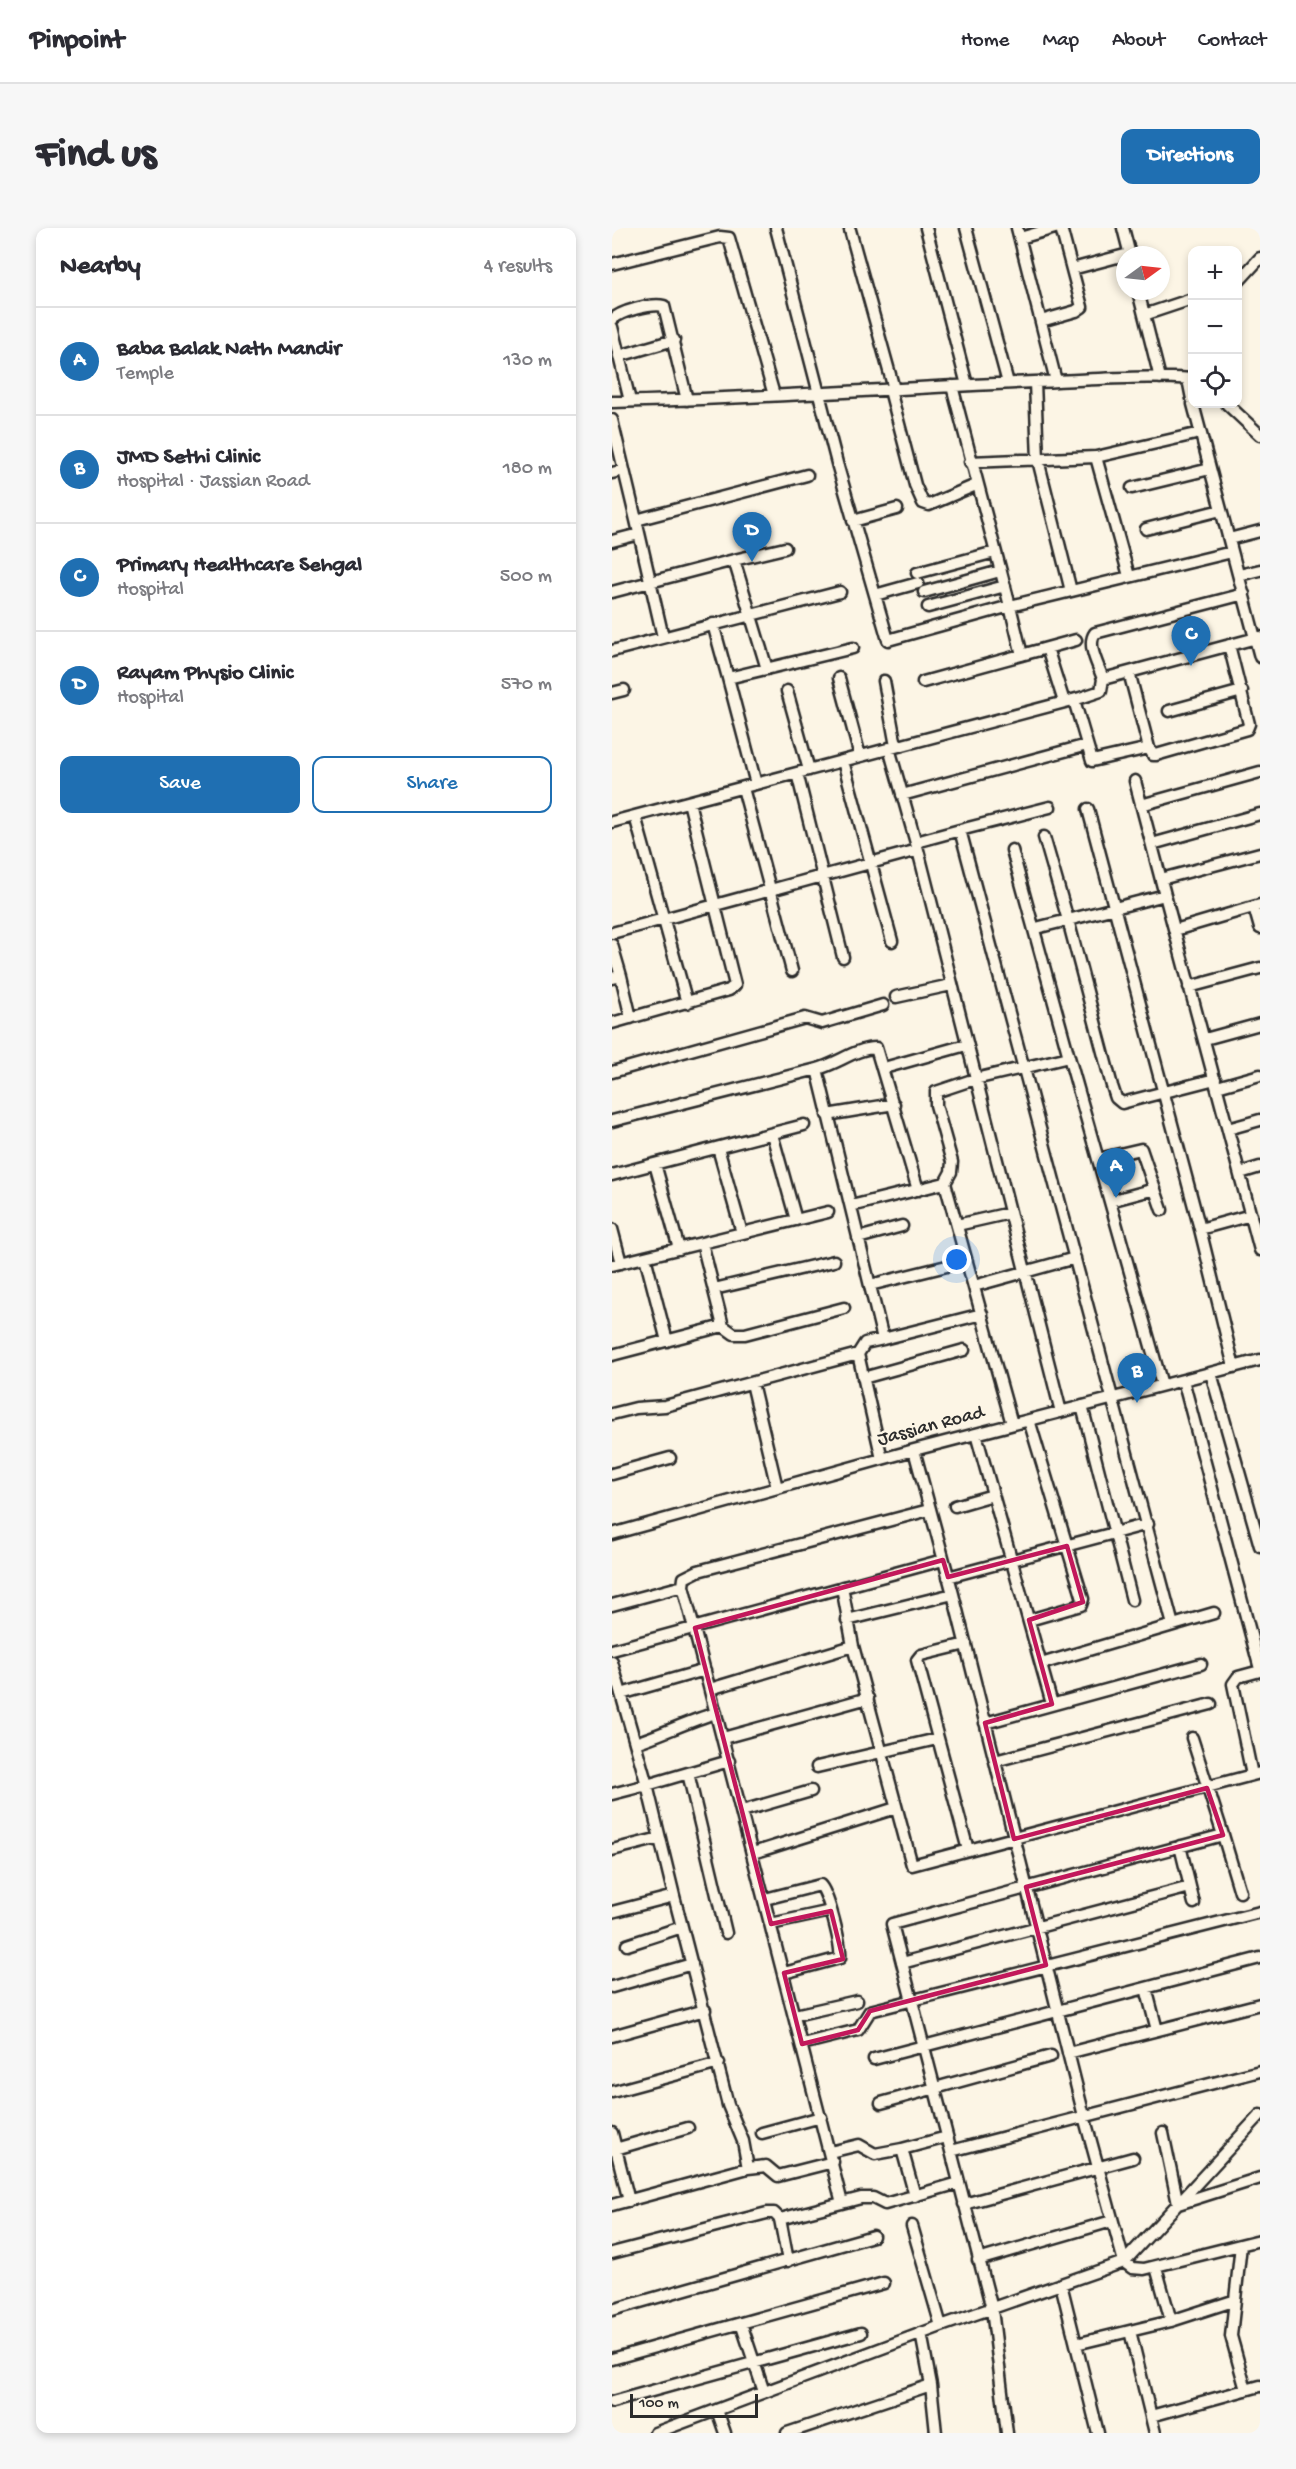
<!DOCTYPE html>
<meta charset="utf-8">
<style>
:root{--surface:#fff;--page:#f7f7f7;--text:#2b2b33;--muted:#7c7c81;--line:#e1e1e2;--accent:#1f6fb2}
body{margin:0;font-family:"Gochi Hand",sans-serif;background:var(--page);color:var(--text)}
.controls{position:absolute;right:18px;top:18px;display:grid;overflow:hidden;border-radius:12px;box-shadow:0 3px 9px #0003}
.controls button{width:54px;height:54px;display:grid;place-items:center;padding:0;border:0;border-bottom:2px solid var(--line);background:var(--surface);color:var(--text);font:30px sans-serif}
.compass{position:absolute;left:504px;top:18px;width:54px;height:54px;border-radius:50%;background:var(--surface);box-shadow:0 3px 9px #0003;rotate:75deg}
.scale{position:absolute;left:18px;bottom:15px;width:128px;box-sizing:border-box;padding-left:6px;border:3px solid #2b2b2b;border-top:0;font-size:16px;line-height:21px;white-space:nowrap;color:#2b2b2b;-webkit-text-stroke:4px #fcf5e5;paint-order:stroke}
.you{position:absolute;left:345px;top:1032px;width:21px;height:21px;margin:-15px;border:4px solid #fff;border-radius:50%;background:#1a73e8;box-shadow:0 0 0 9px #1a73e833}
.badge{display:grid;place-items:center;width:39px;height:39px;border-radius:50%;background:var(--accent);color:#fff;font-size:20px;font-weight:700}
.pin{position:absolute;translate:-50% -50px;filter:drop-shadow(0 2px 3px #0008)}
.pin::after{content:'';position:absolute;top:32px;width:21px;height:18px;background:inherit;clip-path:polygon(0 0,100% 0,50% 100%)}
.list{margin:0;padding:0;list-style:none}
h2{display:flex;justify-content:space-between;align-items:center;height:78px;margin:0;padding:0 24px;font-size:26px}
h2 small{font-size:20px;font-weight:400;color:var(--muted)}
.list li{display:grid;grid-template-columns:39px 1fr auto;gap:18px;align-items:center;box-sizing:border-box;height:108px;padding:0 24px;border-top:2px solid var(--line)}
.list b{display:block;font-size:22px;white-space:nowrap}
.list p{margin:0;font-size:20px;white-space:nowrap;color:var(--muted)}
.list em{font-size:20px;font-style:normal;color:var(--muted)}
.actions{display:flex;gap:12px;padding:18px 24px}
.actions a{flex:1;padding:14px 0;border:2px solid var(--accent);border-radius:12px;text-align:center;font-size:21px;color:var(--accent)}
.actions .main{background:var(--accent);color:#fff}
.icon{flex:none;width:33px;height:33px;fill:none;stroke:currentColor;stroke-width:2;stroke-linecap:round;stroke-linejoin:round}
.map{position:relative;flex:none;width:648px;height:2205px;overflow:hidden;border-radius:12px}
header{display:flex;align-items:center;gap:36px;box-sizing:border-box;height:84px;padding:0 30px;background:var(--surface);border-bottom:2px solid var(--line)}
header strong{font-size:28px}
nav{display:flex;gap:33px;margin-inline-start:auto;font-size:21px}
.intro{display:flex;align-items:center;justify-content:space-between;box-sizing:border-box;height:144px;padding:0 36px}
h1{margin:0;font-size:42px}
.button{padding:15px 27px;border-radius:12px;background:var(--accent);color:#fff;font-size:21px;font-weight:700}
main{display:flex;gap:36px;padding:0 36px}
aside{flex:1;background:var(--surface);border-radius:12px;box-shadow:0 3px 9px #0003}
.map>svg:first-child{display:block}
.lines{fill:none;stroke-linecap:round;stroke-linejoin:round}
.minor-casing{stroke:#2b2b2b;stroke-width:15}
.minor{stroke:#fcf5e5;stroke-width:10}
.marked{fill:none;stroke:#c2185b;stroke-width:4.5;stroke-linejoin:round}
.labels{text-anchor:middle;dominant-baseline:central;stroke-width:4.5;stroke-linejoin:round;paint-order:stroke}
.street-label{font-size:20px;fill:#2b2b2b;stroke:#fcf5e5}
</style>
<header>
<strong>Pinpoint</strong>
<nav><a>Home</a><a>Map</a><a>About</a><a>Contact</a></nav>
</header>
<div class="intro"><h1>Find us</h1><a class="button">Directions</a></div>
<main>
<aside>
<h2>Nearby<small>4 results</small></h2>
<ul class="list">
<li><span class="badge">A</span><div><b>Baba Balak Nath Mandir</b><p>Temple</p></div><em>130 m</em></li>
<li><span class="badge">B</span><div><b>JMD Sethi Clinic</b><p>Hospital · Jassian Road</p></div><em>180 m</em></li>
<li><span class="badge">C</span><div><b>Primary Healthcare Sehgal</b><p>Hospital</p></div><em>500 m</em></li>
<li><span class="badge">D</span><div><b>Rayam Physio Clinic</b><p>Hospital</p></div><em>570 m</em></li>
</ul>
<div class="actions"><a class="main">Save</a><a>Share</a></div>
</aside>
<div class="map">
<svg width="648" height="2205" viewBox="0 0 648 2205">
<rect width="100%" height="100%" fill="#fcf5e5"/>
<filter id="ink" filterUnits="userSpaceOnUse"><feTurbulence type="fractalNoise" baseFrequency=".0167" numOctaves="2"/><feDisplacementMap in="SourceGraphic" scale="12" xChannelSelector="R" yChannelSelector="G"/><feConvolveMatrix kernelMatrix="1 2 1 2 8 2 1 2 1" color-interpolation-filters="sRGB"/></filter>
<g filter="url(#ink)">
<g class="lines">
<g class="minor-casing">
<path id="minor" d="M164,0l62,239 50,173 122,-34 12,49
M314,0l41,157
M354,0l42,155
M405,0l39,153
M511,0l7,27
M238,2l44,159
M408,10l35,-10
M0,36l108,-27 9,1 45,157
M460,41l53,-14
M626,54l22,-24
M526,63l22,87
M532,87l48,-16
M0,92c8,-9 40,-17 52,-14l23,94
M429,93l35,-10 6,-4 -21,-79
M0,99l18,74
M7,128l55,-16
M576,151l4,20
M423,154l3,78 33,131
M340,158l58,220 222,-54
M278,162l25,95 8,18 6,2 47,-20
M0,174c141,-3 281,-14 422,-20 52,-2 106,-7 158,-3
M581,176l67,253
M615,176l33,31
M0,192l24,100
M484,229l33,119
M358,234l126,-5 104,-24
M0,245l12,-3
M520,260l78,-19
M241,293l44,-12
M534,301l75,-19
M617,311l31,-8
M0,313l27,-7
M122,332l51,-12
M305,345l78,-21
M627,347l21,-5
M0,364l122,-32 33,109
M312,364l76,-21
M632,366l-149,39c-9,12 4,33 8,46l157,-42
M263,367l43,-12
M316,379l77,-21
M101,396l15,54 125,-30
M51,409l-27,-117 171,-45
M435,420l17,54
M0,423l228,-59
M116,450l28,106
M227,450l21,78
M272,453l12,65
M311,454l153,-42
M175,463l22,79
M0,465l12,-3
M462,472l18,61 57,-13 -20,-76
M557,483l73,-20
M277,520l29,102 143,562
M537,520l4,7h3l91,-26 2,-5 -20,-79
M231,533l49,180
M185,545l46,184
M523,553l30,114 -97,25 44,166 4,12 6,5 93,-24
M131,560l49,183
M290,567l185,-50
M529,577l119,-33
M476,581l112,420 34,138
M23,588l52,187
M0,594l468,-124 21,-7 2,-12
M348,602l90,-23
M304,614l44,-12 213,795
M540,616l108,-30
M549,651l99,-26
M553,667l95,355
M642,679l6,21
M424,700l32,-8 -24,-83
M563,702l85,-25
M0,705l306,-83
M0,717l9,31 -9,2
M9,748l10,42
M577,759l71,-19
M284,769l55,-12
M0,795l117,-33 6,-5 -46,-183
M593,811l55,-15
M457,829l93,328
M272,840l82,-23
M205,841c20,-5 39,-21 59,-21l42,142
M0,844l193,-54 17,5 61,-18
M605,859l43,-12
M215,887l67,-11
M0,893l205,-52 66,270 99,-25
M616,901l32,-9
M160,906l24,86
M106,920l24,85
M486,931l43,-10 21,61
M43,936l24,85
M628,945l20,-6
M0,947l192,-50
M333,955l6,-11 1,-10 -16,-57v-13l39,-13 94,-22 -57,-207
M498,973l45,-12
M239,978l94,-23 67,241
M345,997l53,-12
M0,1001l9,34
M588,1001l51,-14
M246,1010l44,-12
M33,1029l22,84
M0,1037l216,-53
M258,1057l97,-24
M362,1058l101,-28
M102,1061l120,-28
M111,1098l11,8h11l99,-26
M0,1127l111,-29 -21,-83
M599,1145l49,173
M251,1150l101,-28
M571,1152l77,289
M140,1155l25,105
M470,1178l50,194
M0,1186l24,-6 29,-2 193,-52
M364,1206l76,270
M302,1222l39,144 131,522 40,146 8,6 12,1 116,-29
M270,1231l-24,-105 7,-11 18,-4
M0,1246l58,-16
M343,1278l38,-11
M0,1306l302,-84 346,-90
M336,1349l200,-53
M71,1358l159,617
M230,1359l11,59 59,219 348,-92
M0,1377l71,-19 1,-8 14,-7 231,-61
M235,1392l106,-26
M417,1392l52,-15 2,-6 -54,-179
M354,1416l-45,11 -4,5 51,190
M0,1422l331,-90
M0,1434l35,123 -35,9
M429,1436l173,-51
M98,1461l143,-43
M9,1466l84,-24
M373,1495l216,-59
M111,1510l145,-40
M580,1510l31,97
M23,1515c28,-9 53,-22 81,-30
M383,1533l216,-57
M205,1539l120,-28
M76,1545l38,160
M640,1547l-19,-91 5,-7 22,-6
M130,1583l69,-20
M568,1618l14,57
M0,1622l48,-12
M141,1625l143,-45
M62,1668l54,209 15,36 5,27
M153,1671l55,-14c8,7 22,62 20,73l-56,15
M0,1684l62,-16 -27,-111 82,-24
M159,1696l60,-13
M15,1717l55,-18
M290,1735l288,-76
M0,1759l80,-23
M534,1760l11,42
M183,1787l62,-14
M0,1808l93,-26
M190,1816l56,-14 12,-19 390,-99
M456,1825l192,-49
M262,1831l386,-101
M0,1864l107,-29
M269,1875l170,-47
M0,1905l17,68
M150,1905l59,-16
M551,1905l15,71 82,-26
M0,1922l76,-22
M339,1923l309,-80
M218,1924l29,-7 16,9 27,-5
M303,1968l-13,-47 45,-12
M352,1976l169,-46
M0,1977l136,-37 18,-2 12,10 55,-14
M300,1998l29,100
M629,2017l-10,91 15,54
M0,2025l155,-40h7l6,6
M366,2032l134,-39
M176,2033l-8,-42 81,-21h12l12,6 74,-21
M449,2056l37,149
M0,2082l261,-74
M559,2093l62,-20
M129,2095l23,69
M518,2103l25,102
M464,2116l95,-23 -15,-54
M0,2131l272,-76
M319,2157l5,48
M0,2174l249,-69
M105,2182l8,23
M539,2188l109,-30
M43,2205l286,-107 183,-64 136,-147
M175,2205l144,-48 -10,-52
M395,2205l-15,-124 -100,-385 331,-89 17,57"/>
</g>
<use href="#minor" class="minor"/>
</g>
</g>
<path class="marked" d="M455,1318l16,56 -54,18 23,84 -67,19 29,116 193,-51 16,47 -197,52 20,78 -176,46 -12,19 -56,14 -18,-71 59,-14 -12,-48 -60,13 -76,-296 248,-68 5,17z"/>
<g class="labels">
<g class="street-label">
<text transform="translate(319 1199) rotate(-15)">Jassian Road</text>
</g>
</g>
</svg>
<div class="controls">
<button>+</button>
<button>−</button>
<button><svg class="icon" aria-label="locate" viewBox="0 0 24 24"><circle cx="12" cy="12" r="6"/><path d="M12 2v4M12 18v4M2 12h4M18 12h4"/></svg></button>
</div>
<svg class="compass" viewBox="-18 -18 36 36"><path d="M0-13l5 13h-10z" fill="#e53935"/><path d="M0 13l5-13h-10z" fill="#7c7c81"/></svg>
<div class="scale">100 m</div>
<div class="you"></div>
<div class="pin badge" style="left:504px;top:970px">A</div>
<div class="pin badge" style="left:525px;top:1175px">B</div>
<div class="pin badge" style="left:579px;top:438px">C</div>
<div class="pin badge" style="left:140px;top:334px">D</div>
</div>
</main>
